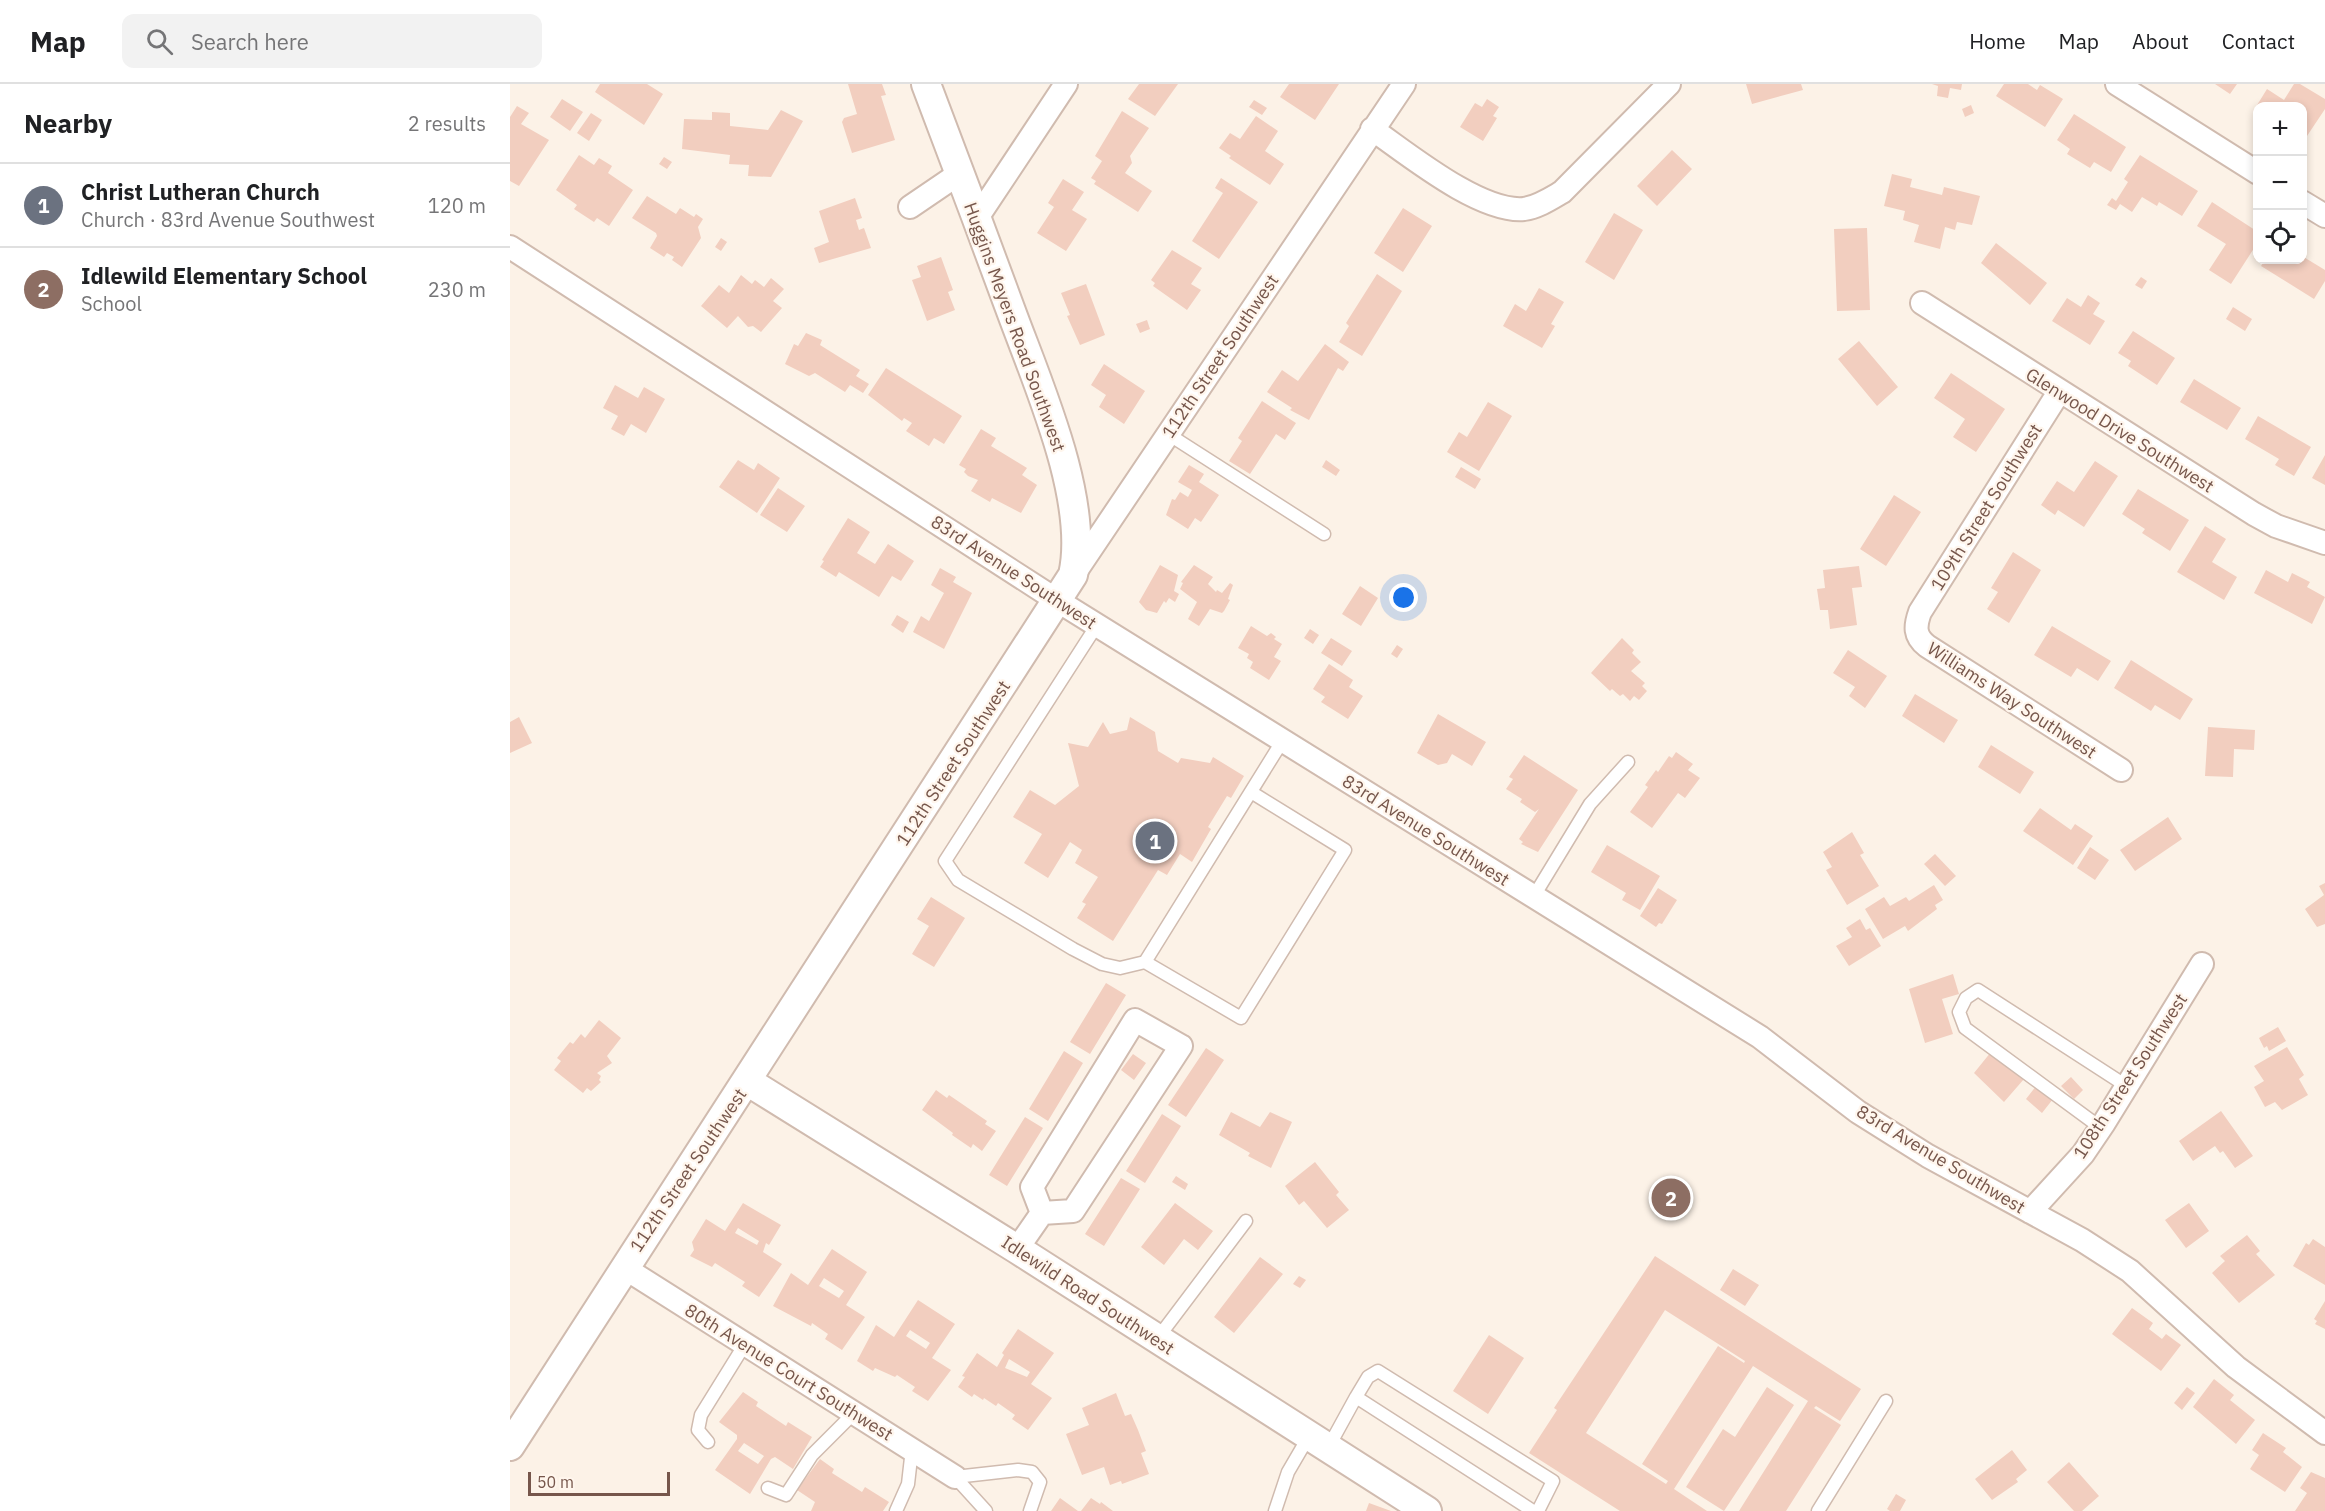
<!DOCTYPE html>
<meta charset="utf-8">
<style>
:root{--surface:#fff;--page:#f2f2f2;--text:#202124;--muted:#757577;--line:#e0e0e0;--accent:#db2777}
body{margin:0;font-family:"IBM Plex Sans",sans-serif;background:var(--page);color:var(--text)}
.controls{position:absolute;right:18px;top:18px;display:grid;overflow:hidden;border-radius:12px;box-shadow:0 3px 9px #0003}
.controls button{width:54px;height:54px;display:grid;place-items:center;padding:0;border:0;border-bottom:2px solid var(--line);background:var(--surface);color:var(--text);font:30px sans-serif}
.scale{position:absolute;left:18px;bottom:15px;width:142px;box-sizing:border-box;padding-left:6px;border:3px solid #76564b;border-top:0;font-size:16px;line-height:21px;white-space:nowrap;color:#76564b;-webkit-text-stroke:4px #fff6ed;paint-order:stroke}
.you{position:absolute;left:894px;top:514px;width:21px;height:21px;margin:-15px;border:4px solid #fff;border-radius:50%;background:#1a73e8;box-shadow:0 0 0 9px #1a73e833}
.badge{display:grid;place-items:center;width:39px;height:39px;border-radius:50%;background:var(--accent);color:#fff;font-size:20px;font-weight:700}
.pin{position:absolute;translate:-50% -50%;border:3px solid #fff;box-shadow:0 2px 6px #0006}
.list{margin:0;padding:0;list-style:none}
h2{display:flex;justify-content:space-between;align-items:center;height:78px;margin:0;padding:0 24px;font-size:26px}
h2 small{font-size:20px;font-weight:400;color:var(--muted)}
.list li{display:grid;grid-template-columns:39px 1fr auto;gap:18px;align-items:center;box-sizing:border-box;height:84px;padding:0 24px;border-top:2px solid var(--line)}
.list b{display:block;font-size:22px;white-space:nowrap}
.list p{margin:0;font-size:20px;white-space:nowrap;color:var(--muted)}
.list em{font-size:20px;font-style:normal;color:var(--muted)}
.icon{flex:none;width:33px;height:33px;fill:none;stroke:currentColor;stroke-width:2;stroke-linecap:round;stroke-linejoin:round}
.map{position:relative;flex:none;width:1815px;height:1427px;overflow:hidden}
header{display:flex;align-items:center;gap:36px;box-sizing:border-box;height:84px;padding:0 30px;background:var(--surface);border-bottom:2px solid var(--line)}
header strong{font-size:28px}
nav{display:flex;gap:33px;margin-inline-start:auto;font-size:21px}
.search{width:420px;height:54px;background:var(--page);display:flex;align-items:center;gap:15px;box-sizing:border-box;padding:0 21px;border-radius:12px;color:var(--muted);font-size:22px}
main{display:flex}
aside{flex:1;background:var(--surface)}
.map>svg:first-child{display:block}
.building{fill:#f2cebf;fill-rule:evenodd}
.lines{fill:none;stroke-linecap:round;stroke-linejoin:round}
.service-casing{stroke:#d0bbaf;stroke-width:15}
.minor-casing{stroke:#d0bbaf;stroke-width:26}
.tertiary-casing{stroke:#d0bbaf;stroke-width:32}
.service{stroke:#fff;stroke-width:12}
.minor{stroke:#fff;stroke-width:22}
.tertiary{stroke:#fff;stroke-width:28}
.labels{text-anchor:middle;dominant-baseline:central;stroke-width:4.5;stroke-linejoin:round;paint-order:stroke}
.street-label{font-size:18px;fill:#76564b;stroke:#fff6ed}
</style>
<header>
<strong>Map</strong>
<div class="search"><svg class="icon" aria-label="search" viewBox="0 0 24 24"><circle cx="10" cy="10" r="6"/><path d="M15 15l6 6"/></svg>Search here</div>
<nav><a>Home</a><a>Map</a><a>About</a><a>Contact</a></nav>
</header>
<main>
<aside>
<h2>Nearby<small>2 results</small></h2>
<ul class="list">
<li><span class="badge" style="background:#6b7280">1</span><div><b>Christ Lutheran Church</b><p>Church · 83rd Avenue Southwest</p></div><em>120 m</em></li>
<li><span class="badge" style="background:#8d6e63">2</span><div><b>Idlewild Elementary School</b><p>School</p></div><em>230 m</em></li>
</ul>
</aside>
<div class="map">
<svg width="1815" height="1427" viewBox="0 0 1815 1427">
<rect width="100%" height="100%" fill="#fcf2e7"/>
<path class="building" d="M90,0h47l16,10 -19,31 -49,-33z
M338,0h34l4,11 -5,1 14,44 -43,13 -10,-31 2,-4 13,-4z
M629,0h39l-23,32 -27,-17z
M779,0h50l-24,36 -35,-23z
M1236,0h55l2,6 -51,14z
M1422,0h30l-1,6 -11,-2 -2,10 -11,-2 1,-10z
M1494,0h24l9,6 3,-5 23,14 -18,28 -49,-31z
M1705,0h22l-7,10z
M1784,0h6l25,15v10l-20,30 -3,-2v-31h-44v7l-4,-3 13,-21 17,11z
M52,15l21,13 -13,19 -20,-14z
M977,15l12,8 -6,9 4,2 -14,23 -23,-14 15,-24 7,4z
M744,16l13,8 -5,7 -13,-8z
M1461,21l3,8 -9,4 -3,-8z
M7,22l12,7 -8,11 28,16 -30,46 -9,-5v-64z
M271,26l22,11 -32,56 -23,-1 1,-11 -20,-1 1,-9 -48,-6 2,-30 28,1v-8l18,1v13l38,4z
M612,27l27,17 -19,28 2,7 -7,10 27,18 -14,21 -44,-28 2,-3 -5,-3 11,-17 -7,-5z
M81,29l11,7 -13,21 -12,-8z
M1564,30l52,33 -15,25 -17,-10 -4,6 -23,-14 3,-5 -13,-9z
M746,32l22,15 -13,20 19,13 -14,21 -41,-27 2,-2 -12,-8 11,-15 10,6z
M1162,66l20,19 -35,37 -20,-20z
M69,71l15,10 5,-7 13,8 -4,7 25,17 -24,36 -12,-8 -3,4 -20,-13 3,-4 -21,-15z
M1630,71l58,36 -16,25 -23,-14 -2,4 -15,-9 -10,15 -12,-8 -4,6 -9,-5 5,-7 4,3 12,-19 -4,-3z
M154,73l8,5 -5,7 -8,-5z
M1382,90l20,5 -2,8 32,8 2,-8 36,9 -8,29 -15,-3 -2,8 -10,-3 -5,22 -26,-7 5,-17 -16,-5 2,-9 -21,-5z
M711,94l37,24 -39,57 -27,-18 31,-48 -8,-5z
M553,95l21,13 -12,18 15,9 -21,32 -29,-18 17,-26 -6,-4z
M137,112l29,18 4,-6 14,9 2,-3 7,5 -5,8 3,11 -19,29 -10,-7 2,-3 -7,-4 -3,4 -14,-9 7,-12 -1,-3 -24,-15z
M345,114l7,20 -6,2 3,10 5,-2 7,20 -52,15 -5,-15 15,-6 -10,-31z
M1702,118l46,30v10l-27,42 -22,-14 17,-26 -29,-18z
M893,124l29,18 -29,46 -29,-19z
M1104,129l29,17 -29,50 -29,-18z
M1357,144l3,82 -33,1 -3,-82z
M211,154l6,4 -6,9 -6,-4z
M1486,159l51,40 -17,22 -49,-42z
M662,166l30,18 -11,16 10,6 -14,20 -34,-24 2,-3 -4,-3z
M1792,172l23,14v11l-11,18 -53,-33 4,-6h37z
M431,173l12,33 -5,2 7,18 -28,11 -15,-41 9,-3 -4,-11z
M867,190l25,17 -40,65 -23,-14 10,-16 -3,-3z
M231,191l11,9 3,-4 9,7 7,-9 13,11 -11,12 9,7 -21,24 -8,-6 -5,1 -10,-11 -11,12 -26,-22 18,-21 10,8z
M1631,193l6,4 -5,8 -7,-4z
M576,200l19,51 -25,10 -13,-29 3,-1 -9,-22z
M1029,204l25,14 -13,22 4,2 -13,22 -39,-22 12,-22 11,7z
M1578,211l12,8 -7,11 12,7 -15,24 -38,-24 15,-23 14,9z
M1723,223l19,12 -7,12 -19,-12z
M637,236l3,9 -10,4 -4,-9z
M1623,247l42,27 -18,27 -29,-19 3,-5 -13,-8z
M296,249l16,7 -2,5 40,25 -4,6 13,8 -6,9 -13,-8 -5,7 -30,-19 -6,3 -24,-12 9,-20 4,2z
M1349,257l39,46 -21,19 -39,-47z
M815,260l24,18 -6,9 -5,-3 -29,52 -19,-10 2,-2 -25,-16 15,-22 16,11z
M594,280l41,27 -21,33 -25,-17 7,-12 -15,-10z
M376,284l76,48 -18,28 -10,-6 -5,8 -23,-15 6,-8 -8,-5 -2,3 -34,-26z
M1441,289l54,36 -29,43 -23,-15 12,-18 -31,-21z
M1684,295l47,29 -14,22 -47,-28z
M105,301l23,13 6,-11 21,12 -19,34 -15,-9 -7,12 -13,-7 7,-13 -15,-8z
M752,317l34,22 -11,17 -9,-6 -26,40 -21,-13 13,-20 -4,-3z
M978,318l24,14 -33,55 -32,-19 12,-20 8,5z
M1748,332l53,31 -17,29 -19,-11 4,-6 -34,-20z
M471,345l15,9 -5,8 36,22 -5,7 15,10 -16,28 -29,-15 -2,4 -19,-11 7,-11 -10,-4 -4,-4 2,-3 -7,-4z
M1815,371v30l-13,-7z
M228,376l16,10 4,-7 22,15 -23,35 -38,-26z
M816,376l14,10 -4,6 -14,-9z
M1585,377l23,15 -34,51 -26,-17 -3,5 -14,-10 16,-24 17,11z
M679,381l15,9 -5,8 20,13 -18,27 -6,-4 -7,11 -22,-14 6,-16 3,1 5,-8 8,5 4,-7 -14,-8z
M951,383l20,12 -6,10 -20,-12z
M268,404l27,18 -18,26 -27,-17z
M1628,405l51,31 -19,31 -28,-18 3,-4 -23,-15z
M1384,411l27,17 -35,54 -26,-17z
M338,434l22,14 -13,21 18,11 13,-20 26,17 -13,20 -9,-5 -13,21 -40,-25 -3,5 -16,-10 4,-6 -2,-1z
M1695,442l21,13 -14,23 25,15 -13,23 -47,-28z
M1503,468l28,18 -32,53 -22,-14 11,-17 -7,-4z
M650,481l18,10 -4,16 5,3 -4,8 -6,-4 -3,5 -2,-2 -7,12 -11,-3 -7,-8z
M684,481l19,12 -5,7 8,8 1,-2 5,3 8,-10 3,2 -5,14 2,1 -6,11 -2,2 -12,-4 -11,17 -11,-7 9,-17 -17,-13 3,-6 -2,-1z
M1349,482l3,21 -10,1 5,37 -27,4 -2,-19h-8l-3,-21 8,-1 -2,-18z
M430,484l16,9 -3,5 19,11 -28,56 -31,-17 8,-16 8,5 15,-28 -13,-8z
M1756,486l22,12 4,-9 18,9 -3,5 18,10 -13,27 -58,-31z
M850,502l18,12 -17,28 -19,-12z
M387,531l12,7 -6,11 -12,-8z
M741,542l16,10 4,-3 5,4 -2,2 8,5 -8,13 7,4 -12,19 -19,-12 3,-6 -6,-4 2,-4 -11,-6z
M1542,542l59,35 -13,20 -21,-13 -6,9 -37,-22z
M800,545l9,6 -6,9 -9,-6z
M821,554l21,13 -10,15 -21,-13z
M1112,554l12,12 -2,3 9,9 -10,9 14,12 -3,3 5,5 -8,9 -5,-4 -4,5 -7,-7 -3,2 -8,-7 -2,2 -19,-18z
M887,561l6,4 -6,9 -6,-4z
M1338,566l39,26 -22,32 -16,-12 6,-9 -22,-14z
M1621,576l62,39 -13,21 -25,-15 -4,6 -37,-23z
M819,580l24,16 -4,7 14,9 -15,23 -27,-17 4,-5 -12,-8z
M1405,610l43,26 -14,23 -42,-27z
M928,630l48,28 -14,24 -20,-12 -5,9 -9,2 -21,-12z
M9,633l13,26 -22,10v-31z
M620,633l25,15 3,19 20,12 3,-5 29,5 3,-6 31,19 -13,22 -4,-2 -19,31 3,2 -19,33 -12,-8 -13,21 -9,-5 -45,71 -36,-23 9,-14 -4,-2 16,-25 -23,-14 7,-13 -12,-8 -22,36 -24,-15 18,-29 -29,-17 17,-27 25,15 24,-19 -11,-43 20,4 15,-25 7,12 17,-4z
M1698,643l47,3 -1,20 -20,-1 -1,28 -28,-1z
M1481,661l43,27 -14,22 -42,-27z
M1166,668l17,12 -5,6 12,8 -15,20 -7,-5 -26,35 -22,-16 18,-25 -3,-2 11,-15 2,2 11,-16 3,2z
M1014,671l54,35 -40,62 -17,-8 2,-2 -4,-3 20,-30 -4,3 -15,-10 2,-3 -16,-10 7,-10 -4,-2z
M1530,724l31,22 4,-6 18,12 -20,29 -50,-34z
M1658,733l14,22 -47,32 -15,-21z
M1342,748l12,21 -4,2 19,31 -32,19 -21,-35 6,-3 -9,-15z
M1097,761l53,31 -20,34 -18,-10 4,-7 -35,-21z
M1580,763l19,13 -14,20 -18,-12z
M1425,770l21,22 -11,10 -21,-22z
M1815,799v41l-8,3 -12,-18 19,-14 -5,-9z
M1424,801l9,15 -8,5 2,4 -29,22 -3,-5 -22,13 -18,-30 19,-12 6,9 16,-9 3,4z
M1148,804l19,12 -15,24 -3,-1 -3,4 -16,-11z
M421,813l34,21 -31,49 -22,-13 17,-28 -12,-7z
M1350,835l6,11 4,-2 11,18 -32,20 -13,-20 16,-9 -6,-9z
M1443,890l6,20 -17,5 11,35 -28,9 -16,-54z
M596,899l20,12 -36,59 -20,-12z
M89,936l22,18 -14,18 5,7 -15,10 4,3 -2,4 2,2 -10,9 -4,-3 -4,5 -29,-23 7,-9 -4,-3 13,-16 3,2 8,-10 4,4z
M1768,943l8,14 -17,10 -2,-5 -3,2 -5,-10z
M1777,963l17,28 -5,4 9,16 -26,15 -7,-8 -10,5 -11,-20 10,-6 -10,-15z
M696,964l18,12 -38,57 -18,-12z
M554,967l19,12 -35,58 -19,-12z
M1481,968l33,27 -20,23 -30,-29z
M623,970l13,9 -12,17 -13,-10z
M1561,993l12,13 -9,9 -13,-13z
M1527,1001l16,14 -11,14 -16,-14z
M426,1006l11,8 2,-3 38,26 -2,3 11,7 -14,20 -9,-7 -2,4 -19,-13 1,-2 -31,-23z
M1711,1027l32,45 -18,12 -12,-17 -3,2 -5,-7 -22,15 -14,-20z
M721,1028l29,15 10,-15 22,10 -21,46 -23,-12 2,-3 -31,-18z
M652,1030l19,12 -36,57 -19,-12z
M515,1033l18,11 -36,58 -18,-11z
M805,1078l24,30 -3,3 13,15 -22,18 -23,-27 -5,4 -14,-19z
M666,1092l12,8 -3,6 -13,-8z
M611,1094l19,11 -36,57 -19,-12z
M233,1119l38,22 -12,20 -3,-2 -3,9 19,12 -23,33 -17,-11 3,-4 -30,-19 -3,4 -22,-11 4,-6 -2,-8 14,-23 19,12zM228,1144l21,13 -2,4 -22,-12z
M665,1119l38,28 -15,19 -14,-11 -20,26 -23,-18z
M1679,1119l20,28 -23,17 -21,-28z
M1737,1151l13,16 -4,3 19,21 -36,28 -27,-30 13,-12 -5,-5z
M1803,1155l12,8v38l-32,-19 13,-23 3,2z
M322,1165l35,23 -21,33 19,12 -23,33 -17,-11 3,-5 -16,-11 -1,3 -38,-20 18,-33 17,12zM314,1194l20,13 -5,7 -20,-12z
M1145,1172l206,133 -21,32 -24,-15 -2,2 27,17 -55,86h-47l69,-110 -55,-35 -79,123 33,22h-87l-91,-58 28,-43 -3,-2zM1155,1226l80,51 -1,2 -26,-17 -76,118 26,17 -2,3 -80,-51z
M750,1173l23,17 -49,59 -20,-16z
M1223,1185l26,16 -14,21 -25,-16z
M789,1192l7,4 -6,8 -7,-4z
M408,1216l37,24 -23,34 19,12 -23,31 -16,-10 3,-4 -18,-12 -2,2 -20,-9 -2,3 -16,-10 19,-36 18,12zM400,1246l20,13 -4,6 -20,-13z
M1815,1217v28l-10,-5 2,-3 -3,-2z
M1622,1224l21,15 -4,6 13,10 4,-5 15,11 -20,26 -49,-37z
M508,1245l36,24 -23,31 21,14 -24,32 -16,-11 3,-4 -17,-12 -2,3 -12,-8 -1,2 -9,-6 -2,3 -14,-10 7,-10 -3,-1 15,-23 20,14 7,-12 -2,-2zM499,1275l21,13 -3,5 -22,-9z
M979,1251l35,23 -36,56 -35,-23z
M1704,1295l20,16 -4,5 25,20 -19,24 -43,-37z
M1257,1303l27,18 -70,106 -38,-24 37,-58 12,8z
M1677,1303l8,6 -13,17 -8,-7z
M233,1308l15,10 -2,4 30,20 2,-4 24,15 -19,32 -18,-12 -4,2 -21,35 -35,-24 22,-31v-4l-18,-13zM234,1359l20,13 -6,8 -20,-13z
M606,1309l9,23 6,-2 7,16 8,21 -5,2 8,21 -27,10 -1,-3 -11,4 -6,-18 -22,8 -16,-41 23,-9 -7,-17z
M1753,1349l23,15 -3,4 19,15 -17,25 -35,-23 9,-14 -7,-5z
M1502,1366l15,20 -11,9 2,3 -26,18 -17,-21z
M310,1375l14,10 -2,4 30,19 3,-5 24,15 -6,9h-72l4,-9 -18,-12z
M1559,1378l30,34 -17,15h-8l-27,-29z
M1801,1388l14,6v33h-30l12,-18 -7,-5z
M1386,1410l10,6 -6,11h-10l-3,-2z
M550,1414l18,13h-27z
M581,1414l9,6 1,-2 12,9h-32z
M859,1419l22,8h-25z"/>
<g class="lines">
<g class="service-casing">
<path id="service" d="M658,350l156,100
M587,541l-152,236 13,19 115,69 29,15 18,4 25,-6
M741,708l94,58 -104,168 -96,-56 138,-222
M1024,812l56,-92 38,-42
M1591,1044l-136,-100 -6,-16 7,-14 12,-8 150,97
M647,1255l89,-118
M846,1313l12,-20 10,-6 175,110 -15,30
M198,1358l-10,-12 3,-15 44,-71
M818,1364l28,-51 177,114
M445,1393l63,-7 14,2 8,10 -10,29
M445,1393l31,34
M258,1404l18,7 26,-40 42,-42
M386,1427l12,-27 4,-35
M765,1427l13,-39 21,-36
M1308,1427l68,-110"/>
</g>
<g class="minor-casing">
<path id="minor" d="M1607,0l141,89
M862,45c36,25 108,84 152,80 14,-2 26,-10 38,-17l107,-108
M1792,118l23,14
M400,123l50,-34
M467,134l89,-134
M0,163l548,354 702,436 98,75 70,44 154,84 48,31 106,96 89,66
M1412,219l332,211 22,12 49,17
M1549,308l-139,220c-5,14 -6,24 7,34l194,124
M564,490l330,-490
M1520,1128l53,-58 21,-31 98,-159
M507,1165l25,-36 31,-2 108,-165 -46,-26 -103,167 10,26
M113,1183l332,210"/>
</g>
<g class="tertiary-casing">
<path id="tertiary" d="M237,997l270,168 410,262
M0,1362l563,-871c17,-75 -36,-193 -62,-264 -28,-76 -56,-151 -85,-227"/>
</g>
<use href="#service" class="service"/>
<use href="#minor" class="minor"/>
<use href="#tertiary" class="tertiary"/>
</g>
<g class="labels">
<g class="street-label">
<text transform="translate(505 243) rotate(70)">Huggins Meyers Road Southwest</text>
<text transform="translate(710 272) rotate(-56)">112th Street Southwest</text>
<text transform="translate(1610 346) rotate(32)">Glenwood Drive Southwest</text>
<text transform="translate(1476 423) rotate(-58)">109th Street Southwest</text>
<text transform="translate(504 488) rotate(33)">83rd Avenue Southwest</text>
<text transform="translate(1502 616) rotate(33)">Williams Way Southwest</text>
<text transform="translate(443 679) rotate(-57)">112th Street Southwest</text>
<text transform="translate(916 746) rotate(32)">83rd Avenue Southwest</text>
<text transform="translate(1620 992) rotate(-57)">108th Street Southwest</text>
<text transform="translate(1431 1075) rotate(31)">83rd Avenue Southwest</text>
<text transform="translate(178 1086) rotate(-56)">112th Street Southwest</text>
<text transform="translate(578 1211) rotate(33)">Idlewild Road Southwest</text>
<text transform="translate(279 1288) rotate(32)">80th Avenue Court Southwest</text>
</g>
</g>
</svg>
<div class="controls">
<button>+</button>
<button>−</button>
<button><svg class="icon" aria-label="locate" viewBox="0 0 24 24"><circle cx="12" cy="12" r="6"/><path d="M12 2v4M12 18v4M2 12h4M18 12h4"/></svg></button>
</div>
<div class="scale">50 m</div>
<div class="you"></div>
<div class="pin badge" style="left:645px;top:757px;background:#6b7280">1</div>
<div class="pin badge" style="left:1161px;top:1114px;background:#8d6e63">2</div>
</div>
</main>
